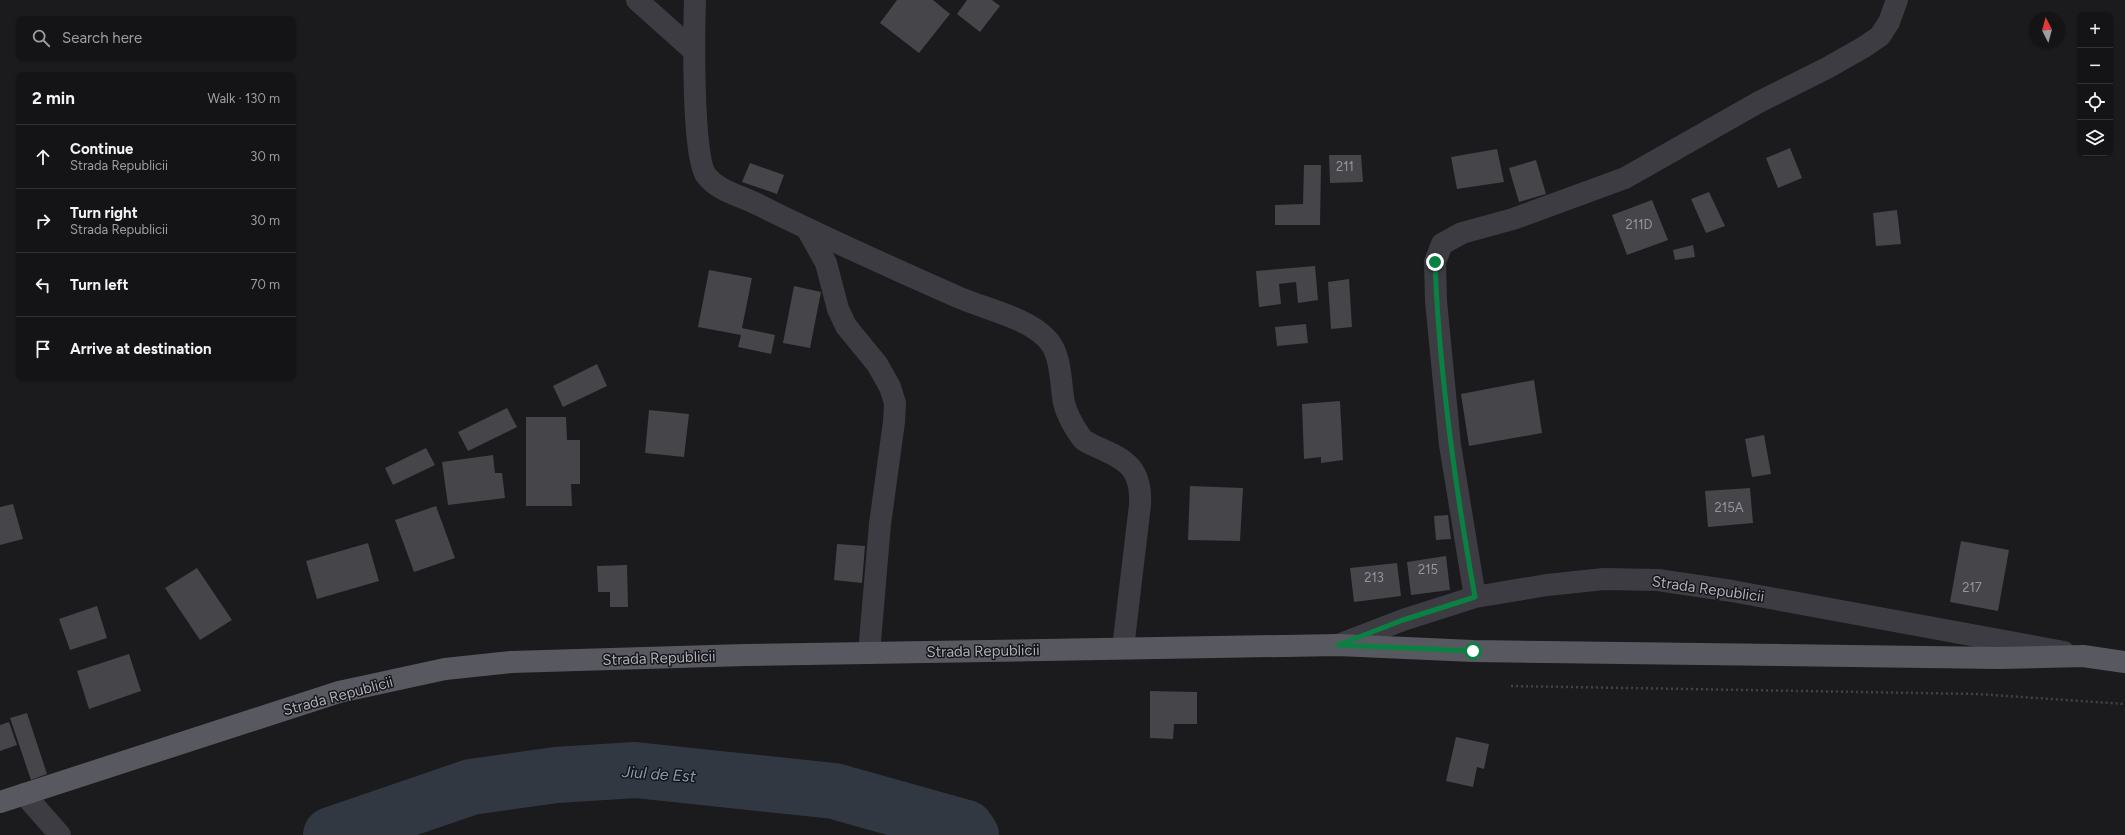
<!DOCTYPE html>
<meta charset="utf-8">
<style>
:root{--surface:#141416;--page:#1d1d1f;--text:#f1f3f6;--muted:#9d9ea1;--line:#333335}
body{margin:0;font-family:Figtree,sans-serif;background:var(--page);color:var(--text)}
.controls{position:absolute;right:12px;top:12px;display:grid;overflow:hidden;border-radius:8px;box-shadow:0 1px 3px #0004}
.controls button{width:36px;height:36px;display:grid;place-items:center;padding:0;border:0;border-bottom:1px solid var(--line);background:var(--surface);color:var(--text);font:20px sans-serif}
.compass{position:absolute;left:2029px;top:12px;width:36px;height:36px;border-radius:50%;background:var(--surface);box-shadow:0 1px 3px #0004;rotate:354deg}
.stop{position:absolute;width:12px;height:12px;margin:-9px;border:3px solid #0b8043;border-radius:50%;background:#fff}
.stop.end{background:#0b8043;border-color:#fff;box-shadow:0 1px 4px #0008}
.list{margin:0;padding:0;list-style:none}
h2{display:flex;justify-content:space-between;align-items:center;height:52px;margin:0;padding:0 16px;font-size:17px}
h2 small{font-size:13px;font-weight:400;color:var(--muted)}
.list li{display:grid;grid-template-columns:26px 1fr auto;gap:12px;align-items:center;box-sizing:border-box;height:64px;padding:0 16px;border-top:1px solid var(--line)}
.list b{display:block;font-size:15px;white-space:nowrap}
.list p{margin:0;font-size:13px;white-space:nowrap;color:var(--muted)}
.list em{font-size:13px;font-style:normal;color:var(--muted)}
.icon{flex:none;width:22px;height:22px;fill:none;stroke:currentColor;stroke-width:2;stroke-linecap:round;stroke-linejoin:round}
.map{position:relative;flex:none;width:2125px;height:835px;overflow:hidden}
.search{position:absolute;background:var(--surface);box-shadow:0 1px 3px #0004;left:16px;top:16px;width:280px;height:44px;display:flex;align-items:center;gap:10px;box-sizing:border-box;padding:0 14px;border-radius:8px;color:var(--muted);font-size:15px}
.panel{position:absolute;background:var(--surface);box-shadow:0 1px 3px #0004;left:16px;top:72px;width:280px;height:308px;border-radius:8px}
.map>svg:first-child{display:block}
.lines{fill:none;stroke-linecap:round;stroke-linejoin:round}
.river{stroke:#313841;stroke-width:56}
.building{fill:#45454a}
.path{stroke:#424348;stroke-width:2.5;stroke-dasharray:2 3;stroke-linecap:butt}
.minor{stroke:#3c3c42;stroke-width:22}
.major{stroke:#585960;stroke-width:22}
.route{stroke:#0b8043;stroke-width:5}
.labels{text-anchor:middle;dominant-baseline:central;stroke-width:3;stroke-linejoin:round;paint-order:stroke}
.number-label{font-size:13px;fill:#94969f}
.street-label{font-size:15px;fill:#aeb1bb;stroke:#161518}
.water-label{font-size:16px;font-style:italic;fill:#879cb4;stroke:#161518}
</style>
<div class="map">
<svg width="2125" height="835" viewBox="0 0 2125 835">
<rect width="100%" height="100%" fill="#1b1a1d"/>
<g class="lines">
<path class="river" d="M331,835l140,-48 85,-12 79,-5 199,21 132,37 5,7"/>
</g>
<path class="building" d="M897,0h36l17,14 -31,39 -39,-30z
M967,0h25l8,6 -20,26 -23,-18z
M1790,148l12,30 -24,10 -12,-30z
M1497,149l7,33 -47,7 -6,-32z
M1329,155h32l2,27 -33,1z
M1536,160l10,34 -27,8 -10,-34z
M750,163l34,12 -7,19 -35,-12z
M1304,165h17l-1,60h-45v-20l28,-1z
M1709,192l16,34 -19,7 -15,-34z
M1652,200l16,40 -41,15 -15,-40z
M1897,210l4,34 -25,2 -3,-33z
M1693,245l2,12 -20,3 -2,-10z
M1315,266l3,34 -20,3 -2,-21 -17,2 2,20 -22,3 -3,-36z
M709,270l43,8 -10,50 33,7 -4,19 -33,-7 3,-12 -43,-8z
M1349,279l3,48 -21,2 -3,-47z
M794,286l27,6 -11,56 -27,-5z
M1306,324l2,19 -31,3 -2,-19z
M597,364l10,22 -44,21 -10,-21z
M1534,380l8,53 -73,13 -8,-52z
M1340,401l3,59 -22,3v-6l-17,2 -2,-55z
M507,408l10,19 -49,24 -10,-19z
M649,410l40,4 -5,43 -39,-4z
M526,417h40l1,23h13v44h-9l1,22h-46z
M1764,435l7,39 -19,3 -7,-38z
M426,448l9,17 -42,20 -8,-17z
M493,455l2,18h7l3,25 -57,7 -6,-43z
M1190,486l53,2 -3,53 -52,-1z
M1750,488l3,35 -45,4 -3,-36z
M13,504l10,35 -23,6v-38z
M436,506l19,52 -41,14 -19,-52z
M1448,515l3,24 -15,1 -2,-24z
M1961,541l48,9 -11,61 -48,-9z
M368,543l11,38 -62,18 -11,-38z
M837,544l28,2 -3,37 -28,-3z
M1446,556l4,34 -39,5 -4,-33z
M1397,563l4,33 -47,6 -4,-34z
M627,565l1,42h-18v-15h-12l-1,-26z
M197,568l35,52 -32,20 -35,-52z
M97,606l10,32 -37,12 -11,-31z
M129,654l12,37 -52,18 -12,-38z
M1150,691l47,1v32h-23l-1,15 -23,-1z
M27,713l20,61 -16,6 -21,-62z
M9,722l8,23 -17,6v-26z
M1456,737l33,7 -5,25 -7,-2 -4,20 -27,-6z"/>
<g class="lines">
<path class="path" d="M1511,686l466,8 148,10"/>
<path class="minor" d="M637,0l57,51
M695,0c-1,29 -3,157 11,175 11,16 36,21 53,30 66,33 133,63 201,93 26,11 67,20 86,40 16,15 14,44 18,65 3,12 10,24 17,34 3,5 10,7 16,10 30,13 45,22 43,58l-17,143
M807,229l19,34 12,46 8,17 31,38 13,23 5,16 -1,19 -14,102 -11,129
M1475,597l-25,-152 -14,-144 -1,-39 7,-18 20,-11 51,-14 112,-41 134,-76 68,-34 37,-21 16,-11 9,-14 8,-22
M1338,645l65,-25 72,-23 72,-12 57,-6 54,1 74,11 332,61
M24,794l36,41"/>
<path class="major" d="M0,802l339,-110 106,-23 66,-7 234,-7 593,-10 135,6 526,7 84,-2 42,6"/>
</g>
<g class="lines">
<path class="route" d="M1435,262c4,113 20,224 40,335l-72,23 -65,25 135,6"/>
</g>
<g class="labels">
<g class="number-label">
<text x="1345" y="166">211</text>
<text x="1639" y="224">211D</text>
<text x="1729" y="507">215A</text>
<text x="1428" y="569">215</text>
<text x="1374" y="577">213</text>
<text x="1972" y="587">217</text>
</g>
<g class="street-label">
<text transform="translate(1708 589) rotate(8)">Strada Republicii</text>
<text transform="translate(983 651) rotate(-1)">Strada Republicii</text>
<text transform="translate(659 658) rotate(-2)">Strada Republicii</text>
<text transform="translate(338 696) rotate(-15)">Strada Republicii</text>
</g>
<g class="water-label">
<text transform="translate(659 774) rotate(4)">Jiul de Est</text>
</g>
</g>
</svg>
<div class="controls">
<button>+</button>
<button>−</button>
<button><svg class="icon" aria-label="locate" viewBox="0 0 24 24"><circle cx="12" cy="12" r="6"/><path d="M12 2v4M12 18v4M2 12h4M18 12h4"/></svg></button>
<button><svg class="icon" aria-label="layers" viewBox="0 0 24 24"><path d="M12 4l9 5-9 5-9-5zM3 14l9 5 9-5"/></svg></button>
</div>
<svg class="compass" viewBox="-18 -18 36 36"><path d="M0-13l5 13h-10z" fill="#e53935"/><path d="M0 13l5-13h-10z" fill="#9d9ea1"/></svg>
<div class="stop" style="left:1473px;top:651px"></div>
<div class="stop end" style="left:1435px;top:262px"></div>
<div class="search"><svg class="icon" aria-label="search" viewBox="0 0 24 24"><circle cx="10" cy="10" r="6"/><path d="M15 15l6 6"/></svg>Search here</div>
<section class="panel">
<h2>2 min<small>Walk · 130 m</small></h2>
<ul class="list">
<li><svg class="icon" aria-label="ahead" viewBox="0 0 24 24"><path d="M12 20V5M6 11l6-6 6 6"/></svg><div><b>Continue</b><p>Strada Republicii</p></div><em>30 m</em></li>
<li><svg class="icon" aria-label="right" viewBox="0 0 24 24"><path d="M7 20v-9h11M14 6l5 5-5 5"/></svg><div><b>Turn right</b><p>Strada Republicii</p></div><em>30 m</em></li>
<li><svg class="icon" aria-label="left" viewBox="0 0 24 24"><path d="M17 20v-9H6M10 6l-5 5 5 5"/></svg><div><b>Turn left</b></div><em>70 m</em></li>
<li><svg class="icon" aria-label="arrive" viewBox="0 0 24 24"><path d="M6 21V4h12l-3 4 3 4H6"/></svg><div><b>Arrive at destination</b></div></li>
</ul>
</section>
</div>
